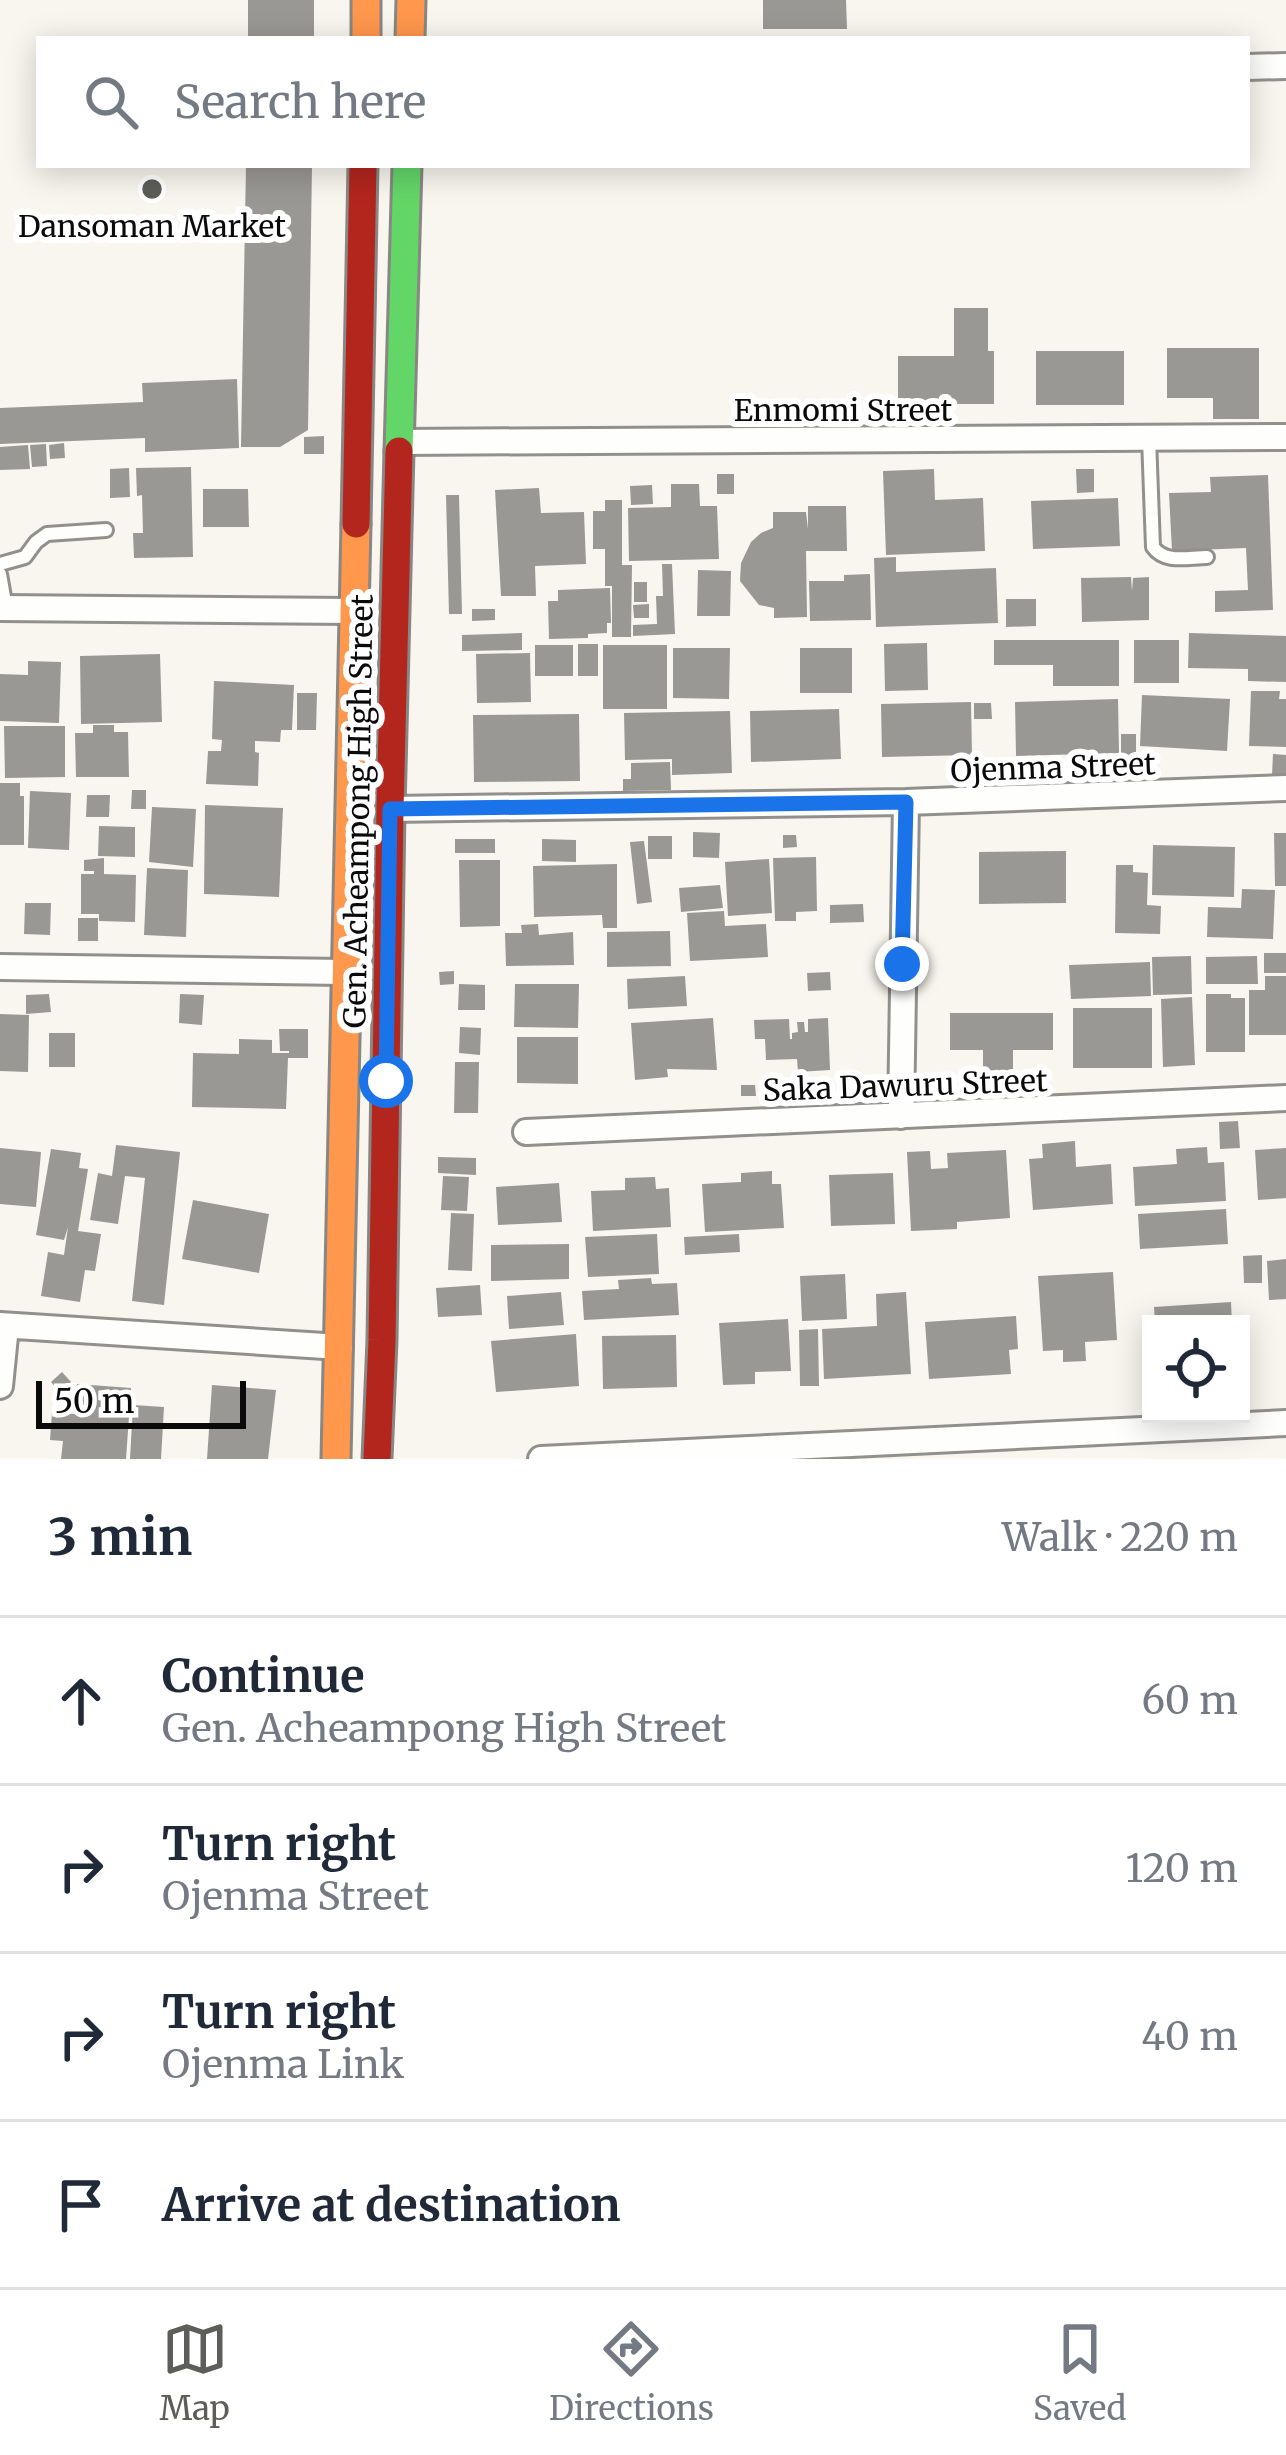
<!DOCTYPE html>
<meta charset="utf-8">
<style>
:root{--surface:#fff;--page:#f2f2f3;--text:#1f2937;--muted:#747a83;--line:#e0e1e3;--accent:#5d5d5a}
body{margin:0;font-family:Merriweather,serif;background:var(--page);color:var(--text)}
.controls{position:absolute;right:36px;bottom:36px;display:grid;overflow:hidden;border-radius:0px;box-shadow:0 6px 30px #0003}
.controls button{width:108px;height:108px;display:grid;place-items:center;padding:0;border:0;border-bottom:3px solid var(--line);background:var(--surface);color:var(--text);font:60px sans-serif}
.scale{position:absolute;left:36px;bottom:30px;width:210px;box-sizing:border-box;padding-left:12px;border:6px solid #0a0a0a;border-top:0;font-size:33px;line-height:42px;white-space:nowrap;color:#0a0a0a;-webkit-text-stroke:9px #fff;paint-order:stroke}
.stop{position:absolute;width:36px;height:36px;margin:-27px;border:9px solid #1a73e8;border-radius:50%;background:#fff}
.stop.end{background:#1a73e8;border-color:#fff;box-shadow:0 3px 12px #0008}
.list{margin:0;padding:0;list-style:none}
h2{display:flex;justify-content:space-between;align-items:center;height:156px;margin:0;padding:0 48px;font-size:51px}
h2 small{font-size:39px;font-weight:400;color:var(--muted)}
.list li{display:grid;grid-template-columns:78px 1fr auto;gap:36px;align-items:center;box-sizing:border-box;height:168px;padding:0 48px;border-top:3px solid var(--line)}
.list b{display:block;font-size:45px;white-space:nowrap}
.list p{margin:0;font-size:39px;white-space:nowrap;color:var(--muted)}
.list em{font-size:39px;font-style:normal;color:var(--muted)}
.icon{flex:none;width:66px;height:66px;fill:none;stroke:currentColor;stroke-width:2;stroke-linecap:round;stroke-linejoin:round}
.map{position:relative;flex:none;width:1286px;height:1459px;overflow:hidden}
.search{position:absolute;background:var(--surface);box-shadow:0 6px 30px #0003;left:36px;right:36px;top:36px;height:132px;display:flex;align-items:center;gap:30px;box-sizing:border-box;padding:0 42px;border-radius:0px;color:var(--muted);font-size:45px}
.sheet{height:828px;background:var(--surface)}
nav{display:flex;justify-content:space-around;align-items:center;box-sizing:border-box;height:168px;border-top:3px solid var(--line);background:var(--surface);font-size:33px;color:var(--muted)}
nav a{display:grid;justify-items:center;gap:6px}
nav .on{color:var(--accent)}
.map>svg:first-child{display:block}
.building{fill:#9a9894}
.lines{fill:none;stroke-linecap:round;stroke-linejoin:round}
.lane-casing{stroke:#91908d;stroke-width:18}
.street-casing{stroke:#91908d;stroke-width:30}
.fast-casing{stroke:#888783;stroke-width:33}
.slow-casing{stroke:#888783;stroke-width:33}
.jam-casing{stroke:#888783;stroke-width:33}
.lane{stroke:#fefefc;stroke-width:12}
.street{stroke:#fefefc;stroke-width:24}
.fast{stroke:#63d668;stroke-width:27}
.slow{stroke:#ff974d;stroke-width:27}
.jam{stroke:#b3261e;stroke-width:27}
.route{stroke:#1a73e8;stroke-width:15}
.poi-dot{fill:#5d5d5a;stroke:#fff;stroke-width:4.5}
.labels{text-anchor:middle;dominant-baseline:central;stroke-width:12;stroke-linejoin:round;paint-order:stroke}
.poi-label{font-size:30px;fill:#0a0a0a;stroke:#fff}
.street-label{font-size:30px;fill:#0a0a0a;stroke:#fff}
</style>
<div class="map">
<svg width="1286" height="1459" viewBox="0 0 1286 1459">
<rect width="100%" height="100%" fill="#f8f6ee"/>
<path class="building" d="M248,0h66v39h-66z
M763,0h83l1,29h-84z
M246,165h66l-4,265 -28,17h-39z
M954,308h34v43h6v53h-96v-48h56z
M1167,348h92v71h-46v-21h-46z
M1036,351h88v54h-88z
M237,379l2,69 -94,4v-14l-145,6v-36l143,-6 -1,-19z
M324,436v18h-20v-17z
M64,443l1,15 -15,1 -1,-14z
M46,444l1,22 -15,1 -2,-22z
M28,445l2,24 -30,1v-23z
M191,467l2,90 -59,1 -1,-25h10l-1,-38 -5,1 -1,-28z
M129,468l1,29 -20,1v-29z
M934,469l1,31 48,-2 2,53 -99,4 -3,-84z
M1076,469h18v23l-17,1z
M717,474h17v20h-17z
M1268,475l5,135 -58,2v-21l33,-1 -2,-42 -74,3 -3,-58 42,-1 -1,-15z
M671,484h28l1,22h17l2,53 -90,2 -1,-53 43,-1z
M652,485l1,19 -22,1 -1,-19z
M539,488l2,25 43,-1 2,52 -51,2 1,30h-35l-6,-106z
M203,489h45l1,38h-46z
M446,495h13l3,119h-13z
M1118,498l2,48 -87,3 -2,-48z
M605,500h17v65h10l-1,72h-19v-51h-7v-37h-12v-38h12z
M808,506h38l1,45h-41l1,66 -33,1v-10l-15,-3 -19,-24 1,-18 10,-21 10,-9 12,-5v-16h33l2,17z
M896,557v15l100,-4 2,55 -122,4 -2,-69z
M662,564h10l3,70 -42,2v-11l24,-1 -1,-28h7z
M698,570l33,1 -1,45h-33z
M870,574l1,46 -61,1 -1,-40h35v-6z
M1131,577l1,14 1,-13 16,-1v43l-67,2 -1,-44z
M634,582h13v20h-13z
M610,588l1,35h-4v10l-19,1v4l-39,1 -1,-38h10v-11z
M1006,599h30v27l-30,1z
M649,604v14h-15l-1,-13z
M472,609h23v11l-23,1z
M522,633v17l-60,1v-16z
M1189,633l97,3v46l-38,-1v-12l-60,-1z
M994,640h125v46h-66v-21h-59z
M1134,640h45v43h-45z
M927,643l1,47 -43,1 -1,-47z
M578,644h20v32h-20z
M535,645h38v31h-38z
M603,645h64v64h-64z
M673,648h57l-1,51 -56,-1z
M800,648h52v45h-52z
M530,653l1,49 -54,1 -1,-49z
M160,654l2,68 -81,2 -1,-68z
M28,661l33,1 -2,61 -59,-2v-47l28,1z
M214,681l80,4 -2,45h-11l-1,12 -25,-1v11l4,1 -1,33 -52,-2 2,-33h13l1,-11 -10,-1z
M1251,691h29l-1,8h7v48l-37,-1z
M297,693h20l-1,37h-19z
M1142,695l88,4 -3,52 -87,-5z
M1118,699l1,54 -103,3 -1,-54z
M971,702l1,53 -90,2 -1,-53z
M974,703h17l1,16h-18z
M839,709l2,50 -90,3 -1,-51z
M730,711l2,62 -60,2v-16l-47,1 -1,-47z
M579,714l1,67 -106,1 -1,-67z
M93,725h21v7h14l1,45h-53l-1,-44h18z
M4,726h61v51l-60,1z
M1121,734h15v31l-15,1z
M1273,754l13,1v21h-14z
M670,762l1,28 -48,1v-12h8v-16z
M0,783h20v13h4v49h-24z
M132,790h14v19h-15z
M30,791l41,2 -2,57 -41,-2z
M87,795h23l-1,22h-23z
M205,805l78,3 -4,89 -75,-3z
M152,807l44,2 -3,58 -44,-5z
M99,826l36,1v30l-37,-1z
M693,832l27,1 -1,25 -26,-1z
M1274,833h12v53h-11z
M783,835h13l1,12 -14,1z
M648,836h24v23h-24z
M455,839h40v14h-40z
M542,839l34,1v22l-34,-1z
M644,841l8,61 -15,2 -7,-62z
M1153,845l82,2 -1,50 -82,-2z
M1066,851v52l-87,1v-52z
M816,857l1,54 -21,1v9h-21l-2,-63z
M104,858v16l32,1 -1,47 -36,-1v-7h-18v-40h13v-3h-10v-11z
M769,859l3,54 -44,3 -3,-54z
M459,860h41v66l-40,1z
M617,864v64h-14l-1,-13 -68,2 -1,-51z
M1116,865h17v7l15,1 -1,32 14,1 -1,28 -45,-1z
M147,868l41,2 -2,67 -42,-2z
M720,885l3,23 -42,4 -2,-24z
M1242,889l33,1 -2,49 -66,-2 1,-30 33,1z
M25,903h26l-1,32 -26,-1z
M863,904l1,18 -34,1v-18z
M724,911l1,15 41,-2 2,33 -78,4 -3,-48z
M78,918h20v23h-20z
M538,924l1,11 34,-3 1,33 -68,1 -1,-33h17l-1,-8z
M670,931l1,35 -64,1v-35z
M1264,953h22v20h-22z
M1191,956l1,38 -39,1 -1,-38z
M1257,956l1,28h-52v-27z
M1150,962l1,34 -80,3 -2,-34z
M454,971v13l-14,1 -1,-13z
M830,972l1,18 -23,1 -1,-18z
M685,976l2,30 -59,3 -1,-30z
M1265,976h21v59h-37v-45h16z
M459,984l26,1v25h-27z
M515,984h64l-1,44 -64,-1z
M49,994l2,18 -25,2v-19z
M180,994l24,1 -2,30 -23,-2z
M1206,994h25v4h14v54h-39z
M1192,997l3,68 -32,2 -2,-68z
M1073,1008h79v60h-79z
M950,1013h103v37h-40v22h-30v-22h-33z
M0,1014l29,1 -1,57 -28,-1z
M713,1018l4,52 -50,-1 1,8 -33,3 -4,-57z
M828,1018l2,52 -32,2 -1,-13 -31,1 -1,-21h-10l-1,-19 35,-1 1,20h2v-6l6,-1 -1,-10h7l1,10h3v-13z
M460,1027l21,1 -1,27 -21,-2z
M279,1029h29v29h-20l-2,51 -94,-2 1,-54 46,1v-15l33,1v13h17v-2h-9z
M49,1033h26v34h-26z
M517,1037h61v47l-61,-1z
M455,1062h24l-1,51h-24z
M741,1085h14l1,11h-15z
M1238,1121l2,27 -20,1 -1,-27z
M1075,1141l1,26 35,-3 2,40 -80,6 -4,-51 14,-1 -1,-14z
M116,1145l64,7 -16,153 -32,-4 13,-123 -20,-2 -7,48 -28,-4 8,-47 14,3z
M1207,1147l1,16 16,-1 2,39 -91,5 -2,-39 44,-3 -1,-15z
M0,1148l41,4 -5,55 -36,-3z
M1286,1148v50l-28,2 -3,-50z
M51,1149l30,4 -2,15 9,1 -10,62 23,3 -6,37 -10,-1 -5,32 -39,-6 7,-44 16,3 4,-28 -4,13 -28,-5z
M1006,1150l4,68 -53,4v7l-46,2 -4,-79 23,-1 1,18 17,-1 -1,-15z
M438,1157l38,1v17l-38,-2z
M772,1171v13h9l3,44 -79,4 -3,-48 39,-2v-9z
M893,1173l2,51 -64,2 -2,-51z
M443,1176l26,1 -2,34 -26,-1z
M655,1177l1,12 13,-1 2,39 -78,4 -2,-40 34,-1v-12z
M559,1183l3,39 -64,3 -2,-38z
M193,1200l76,14 -10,59 -77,-14z
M1226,1209l2,35 -88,5 -2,-35z
M451,1213l23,1 -2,57 -24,-1z
M657,1234l2,40 -71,3 -3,-40z
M739,1234l1,18 -55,3 -1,-18z
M569,1244v35l-78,2v-36z
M1262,1255v28h-18l-1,-27z
M1286,1259v40l-17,1 -2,-39z
M1113,1272l4,68 -32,2 1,19 -23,1v-12l-20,1 -5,-75z
M845,1274l2,45 -45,2 -2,-45z
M651,1278l1,6 25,-1 2,32 -95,5 -2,-29 37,-2 -1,-9z
M480,1285l2,30 -44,2 -2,-29z
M561,1292l3,33 -55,4 -2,-33z
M906,1292l5,82 -87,5 -2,-50 55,-3 -1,-32z
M1231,1302l1,22h-77l-1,-17z
M1016,1316l2,33 -9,1 2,24 -82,5 -4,-57z
M788,1319l3,52 -36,1v12l-32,1 -4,-62z
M818,1329l1,57h-19l-1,-56z
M576,1334l3,52 -83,6 -5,-51z
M676,1335l1,52 -74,2 -1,-53z
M62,1372l9,10 -11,10 -9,-10z
M77,1384l54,4 -5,71h-65l2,-18 -13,-1 2,-28 23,2z
M212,1385l64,5 -8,69h-61z
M133,1405l31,2 -3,52h-31z"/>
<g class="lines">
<g class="lane-casing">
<path id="lane" d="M1149,438l4,109c12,17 35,10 54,10
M0,564l25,-7 11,-15 11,-8 59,-4
M0,574l6,34"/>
</g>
<g class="street-casing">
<path id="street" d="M1247,67l39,-1
M399,442l887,-5
M0,608l354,3
M390,809l516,-7 380,-14
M0,967l345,5
M901,1116l5,-314
M526,1132l760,-34
M0,1325l340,22
M0,1386l6,-60
M541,1459l745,-36"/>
</g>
<g class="fast-casing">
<path id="fast" d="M399,451l8,-286"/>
</g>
<g class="slow-casing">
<path id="slow" d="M366,0v39
M410,39l1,-39
M336,1459l20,-935"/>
</g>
<g class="jam-casing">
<path id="jam" d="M356,524l7,-359
M377,1459l5,-119 8,-531 9,-358"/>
</g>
<use href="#lane" class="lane"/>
<use href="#street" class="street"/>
<use href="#fast" class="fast"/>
<use href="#slow" class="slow"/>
<use href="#jam" class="jam"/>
</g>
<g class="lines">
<path class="route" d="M386,1081l4,-272 516,-7 -4,162"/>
</g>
<circle class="poi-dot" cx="152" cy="189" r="12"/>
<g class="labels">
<g class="poi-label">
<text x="152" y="226">Dansoman Market</text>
</g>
<g class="street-label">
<text x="843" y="410">Enmomi Street</text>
<text transform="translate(1053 767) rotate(-2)">Ojenma Street</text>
<text transform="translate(358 811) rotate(-89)">Gen. Acheampong High Street</text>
<text transform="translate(905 1085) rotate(-2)">Saka Dawuru Street</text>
</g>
</g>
</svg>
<div class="controls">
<button><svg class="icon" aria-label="locate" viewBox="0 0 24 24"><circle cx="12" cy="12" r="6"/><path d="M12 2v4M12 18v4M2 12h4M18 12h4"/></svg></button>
</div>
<div class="scale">50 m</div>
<div class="stop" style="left:386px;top:1081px"></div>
<div class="stop end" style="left:902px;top:964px"></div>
<div class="search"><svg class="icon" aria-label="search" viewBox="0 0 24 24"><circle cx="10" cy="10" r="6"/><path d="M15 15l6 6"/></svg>Search here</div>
</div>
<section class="sheet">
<h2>3 min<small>Walk · 220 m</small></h2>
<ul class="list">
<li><svg class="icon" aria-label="ahead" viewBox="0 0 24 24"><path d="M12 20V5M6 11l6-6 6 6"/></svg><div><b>Continue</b><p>Gen. Acheampong High Street</p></div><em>60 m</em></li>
<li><svg class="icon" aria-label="right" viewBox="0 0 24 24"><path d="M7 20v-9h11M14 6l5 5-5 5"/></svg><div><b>Turn right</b><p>Ojenma Street</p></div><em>120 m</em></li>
<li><svg class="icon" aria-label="right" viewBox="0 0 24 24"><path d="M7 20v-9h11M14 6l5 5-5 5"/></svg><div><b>Turn right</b><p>Ojenma Link</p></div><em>40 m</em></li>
<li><svg class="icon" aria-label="arrive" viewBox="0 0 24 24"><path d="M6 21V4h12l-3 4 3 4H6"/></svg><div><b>Arrive at destination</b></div></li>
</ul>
</section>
<nav>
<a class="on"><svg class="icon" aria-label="map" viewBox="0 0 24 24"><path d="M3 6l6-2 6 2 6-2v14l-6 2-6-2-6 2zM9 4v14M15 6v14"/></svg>Map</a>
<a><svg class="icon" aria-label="directions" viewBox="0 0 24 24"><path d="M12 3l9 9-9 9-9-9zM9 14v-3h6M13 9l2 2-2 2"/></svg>Directions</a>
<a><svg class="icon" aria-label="saved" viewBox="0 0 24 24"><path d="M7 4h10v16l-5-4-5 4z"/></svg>Saved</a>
</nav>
